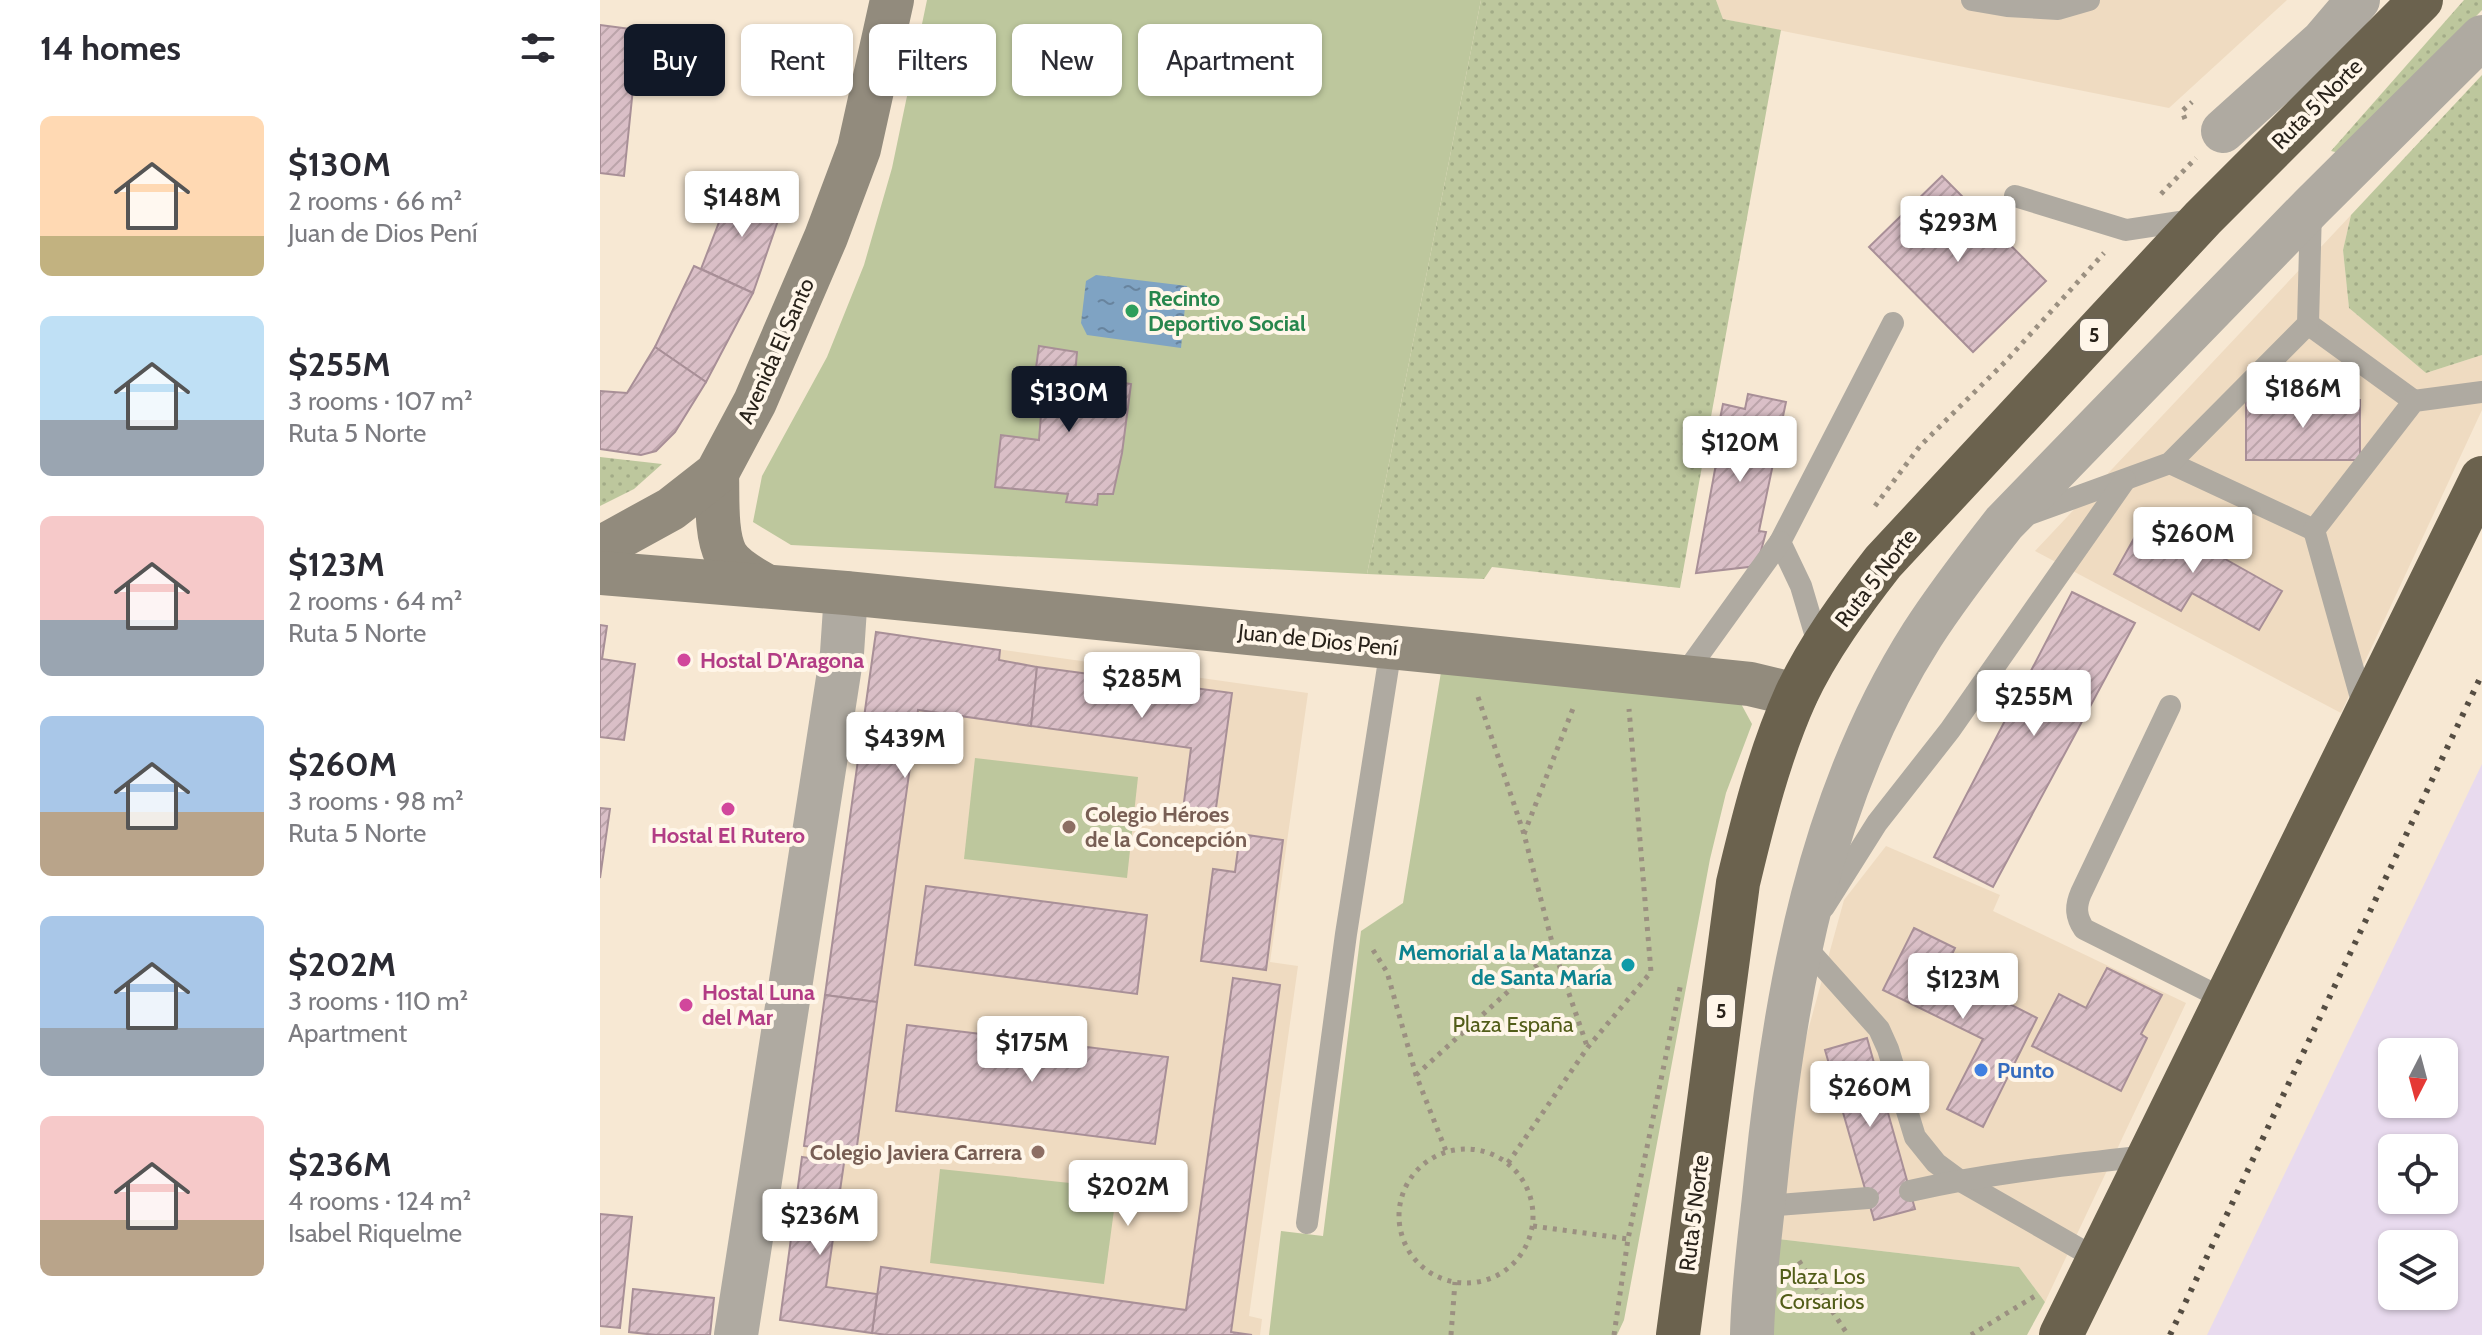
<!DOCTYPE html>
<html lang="en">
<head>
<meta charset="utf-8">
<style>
  body { margin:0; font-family:Cabin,sans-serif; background:#f7f7f7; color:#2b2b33; height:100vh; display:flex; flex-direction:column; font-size:30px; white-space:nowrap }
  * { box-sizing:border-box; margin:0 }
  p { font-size:26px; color:#7c7c81 }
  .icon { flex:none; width:44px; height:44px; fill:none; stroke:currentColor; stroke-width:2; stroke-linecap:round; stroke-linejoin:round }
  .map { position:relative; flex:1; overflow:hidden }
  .side { display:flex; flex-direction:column; background:#fff; width:600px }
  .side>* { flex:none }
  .hud { position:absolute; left:24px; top:24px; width:760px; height:72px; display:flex; gap:16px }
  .needle { width:52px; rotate:186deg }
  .buttons { position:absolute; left:1778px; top:1038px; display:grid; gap:16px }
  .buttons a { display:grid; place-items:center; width:80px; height:80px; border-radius:12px; background:#fff; box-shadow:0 2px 6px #0004; font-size:40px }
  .price { position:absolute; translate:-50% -68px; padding:0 18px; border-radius:8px; background:#fff; color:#222; font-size:26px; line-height:52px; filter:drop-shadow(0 2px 4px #0008) }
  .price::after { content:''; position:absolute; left:50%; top:48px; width:24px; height:18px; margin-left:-12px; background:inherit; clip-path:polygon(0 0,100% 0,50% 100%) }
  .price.current { background:#111827; color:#fff }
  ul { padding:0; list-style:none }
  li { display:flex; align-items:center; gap:24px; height:200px; padding:0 40px }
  li span { display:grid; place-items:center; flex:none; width:224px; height:160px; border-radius:12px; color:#555 }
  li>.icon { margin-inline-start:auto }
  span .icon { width:96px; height:96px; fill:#fffc; stroke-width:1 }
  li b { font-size:34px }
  h2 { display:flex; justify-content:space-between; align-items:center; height:96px; padding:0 40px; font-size:34px }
  .pill { padding:0 28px; border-radius:12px; background:#fff; box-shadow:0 2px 6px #0004; font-size:28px; line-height:72px }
  .pill.current { background:#111827; color:#fff }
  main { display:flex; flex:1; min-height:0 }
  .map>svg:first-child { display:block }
  .built { fill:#efdbc1 }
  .industrial { fill:#e8daee; fill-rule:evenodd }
  .grass { fill:url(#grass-dots) }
  .green { fill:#bdc79d }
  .water { fill:url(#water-ripples) }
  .building { fill:url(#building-hatch); stroke:#a88f97; stroke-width:2 }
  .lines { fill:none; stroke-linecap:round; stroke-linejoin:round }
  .path { stroke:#9b9081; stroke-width:5; stroke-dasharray:4 6; stroke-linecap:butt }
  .lane { stroke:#afaaa1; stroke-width:22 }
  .street { stroke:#afaaa1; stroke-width:44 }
  .secondary { stroke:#928b7d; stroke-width:44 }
  .highway { stroke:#6b624e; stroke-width:44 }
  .rail { stroke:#554d42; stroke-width:6; stroke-dasharray:4 8; stroke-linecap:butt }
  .leisure-dot { fill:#2e9e5b; stroke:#fff6e9; stroke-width:3 }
  .hotel-dot { fill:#d1479c; stroke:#fff6e9; stroke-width:3 }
  .education-dot { fill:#8d6e63; stroke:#fff6e9; stroke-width:3 }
  .culture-dot { fill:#0f9aa8; stroke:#fff6e9; stroke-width:3 }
  .shop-dot { fill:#3f7fe0; stroke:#fff6e9; stroke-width:3 }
  .labels { text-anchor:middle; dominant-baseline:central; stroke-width:8; stroke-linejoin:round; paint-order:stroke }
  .shield { fill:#fff6e9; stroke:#686258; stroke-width:2 }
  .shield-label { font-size:20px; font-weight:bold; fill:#28221a }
  .street-label { font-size:22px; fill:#28221a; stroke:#fff6e9 }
  .leisure-label { font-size:22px; font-weight:bold; fill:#27864d; stroke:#fff6e9; text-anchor:start }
  .hotel-label { font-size:22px; font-weight:bold; fill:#b23c85; stroke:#fff6e9; text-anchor:start }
  .education-label { font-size:22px; font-weight:bold; fill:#785e54; stroke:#fff6e9; text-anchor:start }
  .culture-label { font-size:22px; font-weight:bold; fill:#0d838f; stroke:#fff6e9; text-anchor:end }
  .park-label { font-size:22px; fill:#525d19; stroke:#fff6e9 }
  .shop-label { font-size:22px; font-weight:bold; fill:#366cbe; stroke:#fff6e9; text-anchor:start }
</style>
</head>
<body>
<main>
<section class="side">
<h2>14 homes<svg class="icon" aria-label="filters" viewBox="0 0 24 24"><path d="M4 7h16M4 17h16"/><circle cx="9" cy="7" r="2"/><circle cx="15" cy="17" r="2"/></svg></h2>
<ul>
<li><span style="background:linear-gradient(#ffd9b3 75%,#c2b280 0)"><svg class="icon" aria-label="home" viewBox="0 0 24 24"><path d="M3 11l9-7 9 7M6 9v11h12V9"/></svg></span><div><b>$130M</b><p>2 rooms · 66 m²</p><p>Juan de Dios Pení</p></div></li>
<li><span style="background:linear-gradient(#bfe0f5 65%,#9aa5b1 0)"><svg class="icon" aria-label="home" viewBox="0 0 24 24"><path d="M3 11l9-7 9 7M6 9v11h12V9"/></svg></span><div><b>$255M</b><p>3 rooms · 107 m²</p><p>Ruta 5 Norte</p></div></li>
<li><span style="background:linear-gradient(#f6c9c9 65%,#9aa5b1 0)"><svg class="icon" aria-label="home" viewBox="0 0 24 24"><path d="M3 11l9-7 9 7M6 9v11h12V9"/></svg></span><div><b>$123M</b><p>2 rooms · 64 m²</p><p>Ruta 5 Norte</p></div></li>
<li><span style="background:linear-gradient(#a9c7e8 60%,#b9a48a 0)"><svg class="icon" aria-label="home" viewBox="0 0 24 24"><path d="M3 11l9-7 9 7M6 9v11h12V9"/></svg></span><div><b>$260M</b><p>3 rooms · 98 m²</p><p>Ruta 5 Norte</p></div></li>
<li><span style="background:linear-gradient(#a9c7e8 70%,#9aa5b1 0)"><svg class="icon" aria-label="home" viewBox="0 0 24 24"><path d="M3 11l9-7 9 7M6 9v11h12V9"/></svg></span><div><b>$202M</b><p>3 rooms · 110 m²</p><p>Apartment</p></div></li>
<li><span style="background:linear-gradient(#f6c9c9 65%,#b9a48a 0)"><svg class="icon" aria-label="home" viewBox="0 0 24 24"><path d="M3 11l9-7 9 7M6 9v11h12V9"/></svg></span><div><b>$236M</b><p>4 rooms · 124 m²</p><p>Isabel Riquelme</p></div></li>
</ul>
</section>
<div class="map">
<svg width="1882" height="1335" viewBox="0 0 1882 1335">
  <defs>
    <pattern id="grass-dots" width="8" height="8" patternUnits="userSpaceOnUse" patternTransform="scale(2)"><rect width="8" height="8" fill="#bdc79d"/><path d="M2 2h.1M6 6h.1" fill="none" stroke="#a2ab87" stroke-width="1.8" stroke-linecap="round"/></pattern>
    <pattern id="water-ripples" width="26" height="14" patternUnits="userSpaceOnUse" patternTransform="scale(2)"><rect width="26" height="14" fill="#7fa3c3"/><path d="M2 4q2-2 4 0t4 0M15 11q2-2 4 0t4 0" fill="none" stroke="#68849e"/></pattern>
    <pattern id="building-hatch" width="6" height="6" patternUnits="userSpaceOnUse" patternTransform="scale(2)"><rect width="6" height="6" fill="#dabfc7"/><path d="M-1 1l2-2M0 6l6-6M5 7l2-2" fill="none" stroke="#bba4aa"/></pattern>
  </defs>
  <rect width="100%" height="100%" fill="#f7e8d3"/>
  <g class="built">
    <polygon points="1116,0 1687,0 1569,108 1123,19"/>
    <polygon points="1751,215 1743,250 1749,308 1826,373 1882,355 1882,410 1741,713 1435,551"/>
    <polygon points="276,632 708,693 670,962 698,966 649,1316 662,1319 660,1335 287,1335 180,1320"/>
    <polygon points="1286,846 1400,895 1393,911 1586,1003 1445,1302 1419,1267 1178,1239 1204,1045 1244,900"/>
  </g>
  <path class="industrial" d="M1882 764V1335H1607ZM1792 1052H1844V1104H1792ZM1792 1148H1844V1200H1792ZM1792 1244H1844V1296H1792Z"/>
  <g class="grass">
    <polygon points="881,0 1116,0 1123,19 1181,30 1080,588 892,567 884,579 767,574"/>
    <polygon points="1864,0 1882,0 1882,10 1744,154 1731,151"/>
    <polygon points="1882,75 1882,355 1826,373 1749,308 1743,250 1751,215"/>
    <polygon points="0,457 62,464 34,489 0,506"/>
  </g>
  <g class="green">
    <polygon points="327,0 881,0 767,574 191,545 153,522 162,476 227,357 264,265 292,168"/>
    <polygon points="842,666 1139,700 1152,724 1126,793 1110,859 1024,1320 1017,1335 669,1335 681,1231 723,1236 761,931 803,903"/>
    <polygon points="375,758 538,777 527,878 364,859"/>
    <polygon points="340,1169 517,1188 504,1284 330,1263"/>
    <polygon points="1178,1239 1419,1267 1445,1302 1427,1335 1168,1335"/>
  </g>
  <polygon class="water" points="496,275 587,286 581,348 487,335 481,323 486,281"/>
  <g class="building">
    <polygon points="0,25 39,30 24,176 0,173"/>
    <polygon points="1342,176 1446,281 1373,352 1269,247"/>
    <polygon points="133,186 183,206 153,293 101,269"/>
    <polygon points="94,266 153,293 106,382 55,347"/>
    <polygon points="439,346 477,352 475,375 531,384 522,453 513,494 498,494 497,505 466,502 468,494 395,487 401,435 439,440 442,402 432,397"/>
    <polygon points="55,347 106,382 75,432 56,451 41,455 0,449 0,391 27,393"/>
    <polygon points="1148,394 1186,402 1159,531 1166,532 1157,566 1096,573 1116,464 1111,463 1123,404 1145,409"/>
    <rect x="1646" y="400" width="114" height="60"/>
    <polygon points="1547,515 1682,591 1659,630 1592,593 1581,611 1514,574"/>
    <polygon points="1472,592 1535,623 1393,887 1334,857"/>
    <polygon points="0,625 7,626 2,659 35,664 24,740 0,737"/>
    <polygon points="276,632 400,650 399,660 437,667 431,726 318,710 277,1002 225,995"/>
    <polygon points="437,667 632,693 615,815 583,810 591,748 431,726"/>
    <polygon points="0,808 10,809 0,878"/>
    <polygon points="640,834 683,840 666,970 601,961 613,869 635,872"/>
    <polygon points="326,886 547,915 537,994 315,965"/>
    <polygon points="1314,928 1355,948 1344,971 1437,1018 1383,1127 1347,1109 1383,1039 1283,990"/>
    <polygon points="1507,968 1562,995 1541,1034 1547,1038 1521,1091 1432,1046 1459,994 1486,1008"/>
    <polygon points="633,978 680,985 631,1332 652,1335 287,1335 272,1333 281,1267 586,1310"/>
    <polygon points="225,995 277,1002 256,1153 204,1146"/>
    <polygon points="307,1025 568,1057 555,1144 296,1111"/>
    <polygon points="1267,1038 1315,1209 1274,1220 1225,1050"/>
    <polygon points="202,1157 244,1163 226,1287 277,1294 272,1333 180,1320"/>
    <polygon points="0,1214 32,1217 20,1328 0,1326"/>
    <polygon points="33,1289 114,1298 110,1335 56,1335 29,1332"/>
  </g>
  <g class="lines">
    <g class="path">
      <polyline points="1585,119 1582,111 1592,102"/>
      <polyline points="1561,194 1596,158"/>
      <polyline points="1275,506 1320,446 1406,361 1504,253"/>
      <polyline points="878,697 924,834 954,950 987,1046"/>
      <polyline points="924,834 974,706"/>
      <polyline points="773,950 787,972 816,1075 846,1151"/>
      <polyline points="816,1075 954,950"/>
      <circle cx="866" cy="1216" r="67"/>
      <polyline points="908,1163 988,1047 1051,972 1029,709"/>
      <polyline points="933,1226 1028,1239"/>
      <polyline points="1199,1261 1248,1335"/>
      <polyline points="851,1335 855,1282"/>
      <polyline points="1014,1335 1028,1239 1081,983"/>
      <polyline points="1371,1335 1435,1296"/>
    </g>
    <g class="lane">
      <polyline points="1372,0 1407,6 1458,9 1489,0"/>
      <polyline points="1415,196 1526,230 1598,219"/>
      <polyline points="1708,324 1814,401"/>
      <polyline points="1570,463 1714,530"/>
      <polyline points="1424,516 1570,463 1708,324 1711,209"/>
      <polyline points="1220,650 1201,586 1180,542 1293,323"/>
      <polyline points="1082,678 1180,542"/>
      <path d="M1570 706 1481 893C1475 907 1476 917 1484 929L1624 999"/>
      <polyline points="1765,712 1714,530 1814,401 1882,392"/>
      <polyline points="1224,907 1277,823 1350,730 1525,480"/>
      <polyline points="1202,943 1279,1029 1288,1049 1315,1137 1336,1163 1359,1180 1497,1259"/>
      <path d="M1310 1191C1389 1173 1468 1165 1547 1156"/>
      <polyline points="1164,1206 1268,1198"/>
      <polyline points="707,1223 746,934 791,648"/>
    </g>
    <g class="street">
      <polyline points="1623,131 1723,41 1758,0"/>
      <polyline points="136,1335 242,653 246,593"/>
      <path d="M1152 1335C1153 1283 1161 1230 1166 1178 1185 991 1219 797 1322 635 1347 596 1375 560 1404 523L1711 207 1882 37"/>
    </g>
    <g class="secondary">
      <path d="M117 473C118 496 115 534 126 555 134 569 153 578 166 586"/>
      <polyline points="0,548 71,509 117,473 155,402 226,237 259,149 292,0"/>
      <polyline points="0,573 246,593 870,655 1150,684 1196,695"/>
    </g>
    <g class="highway">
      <path d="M1078 1335 1138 883C1153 820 1169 755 1196 695 1218 648 1251 603 1283 562L1603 218 1821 0"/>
      <polyline points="1461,1335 1882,478"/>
    </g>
    <polyline class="rail" points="1570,1335 1882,674"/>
  </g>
  <circle class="leisure-dot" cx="532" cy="311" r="8"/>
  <g class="hotel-dot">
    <circle cx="84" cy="660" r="8"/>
    <circle cx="128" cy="809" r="8"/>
    <circle cx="86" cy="1005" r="8"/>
  </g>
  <g class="education-dot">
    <circle cx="469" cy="827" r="8"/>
    <circle cx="438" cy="1152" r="8"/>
  </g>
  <circle class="culture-dot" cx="1028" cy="965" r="8"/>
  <circle class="shop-dot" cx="1381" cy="1070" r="8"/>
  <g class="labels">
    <g class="shield">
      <rect x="1480" y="319" width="28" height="32" rx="6"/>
      <rect x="1107" y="995" width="28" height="32" rx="6"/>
    </g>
    <g class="shield-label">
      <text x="1494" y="335">5</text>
      <text x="1121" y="1011">5</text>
    </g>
    <g class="street-label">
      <text transform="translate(1717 104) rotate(-45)">Ruta 5 Norte</text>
      <text transform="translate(176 351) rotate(-66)">Avenida El Santo</text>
      <text transform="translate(1276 578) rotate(-52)">Ruta 5 Norte</text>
      <text transform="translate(718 640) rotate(6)">Juan de Dios Pení</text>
      <text transform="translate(1094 1213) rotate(-83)">Ruta 5 Norte</text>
    </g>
    <g class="leisure-label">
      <text x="548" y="298">Recinto<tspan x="548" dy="25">Deportivo Social</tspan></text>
    </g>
    <g class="hotel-label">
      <text x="100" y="660">Hostal D'Aragona</text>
      <text x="128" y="835" text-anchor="middle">Hostal El Rutero</text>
      <text x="102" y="992">Hostal Luna<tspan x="102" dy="25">del Mar</tspan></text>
    </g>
    <g class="education-label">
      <text x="485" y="814">Colegio Héroes<tspan x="485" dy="25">de la Concepción</tspan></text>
      <text x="422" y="1152" text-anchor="end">Colegio Javiera Carrera</text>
    </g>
    <g class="culture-label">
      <text x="1012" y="952">Memorial a la Matanza<tspan x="1012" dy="25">de Santa María</tspan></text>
    </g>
    <g class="park-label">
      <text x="913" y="1024">Plaza España</text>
      <text x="1222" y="1276">Plaza Los<tspan x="1222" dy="25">Corsarios</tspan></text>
    </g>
    <g class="shop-label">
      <text x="1397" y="1070">Punto</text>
    </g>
  </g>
</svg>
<div class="buttons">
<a><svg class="needle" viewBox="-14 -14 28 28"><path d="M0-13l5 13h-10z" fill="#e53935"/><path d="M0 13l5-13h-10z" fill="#7c7c81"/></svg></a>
<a><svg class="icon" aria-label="locate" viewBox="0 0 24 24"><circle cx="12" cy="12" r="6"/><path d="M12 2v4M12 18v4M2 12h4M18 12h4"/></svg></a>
<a><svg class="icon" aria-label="layers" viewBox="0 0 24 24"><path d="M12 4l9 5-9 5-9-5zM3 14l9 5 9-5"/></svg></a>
</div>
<b class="price" style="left:142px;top:239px">$148M</b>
<b class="price" style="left:1358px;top:264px">$293M</b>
<b class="price" style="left:1703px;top:430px">$186M</b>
<b class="price current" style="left:469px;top:434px">$130M</b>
<b class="price" style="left:1140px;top:484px">$120M</b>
<b class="price" style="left:1593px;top:575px">$260M</b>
<b class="price" style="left:542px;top:720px">$285M</b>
<b class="price" style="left:1434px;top:738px">$255M</b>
<b class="price" style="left:305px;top:780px">$439M</b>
<b class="price" style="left:1363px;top:1021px">$123M</b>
<b class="price" style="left:432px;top:1084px">$175M</b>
<b class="price" style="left:1270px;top:1129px">$260M</b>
<b class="price" style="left:528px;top:1228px">$202M</b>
<b class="price" style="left:220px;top:1257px">$236M</b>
<div class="hud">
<a class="pill current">Buy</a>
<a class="pill">Rent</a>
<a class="pill">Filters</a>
<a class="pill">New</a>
<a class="pill">Apartment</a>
</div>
</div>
</main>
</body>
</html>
